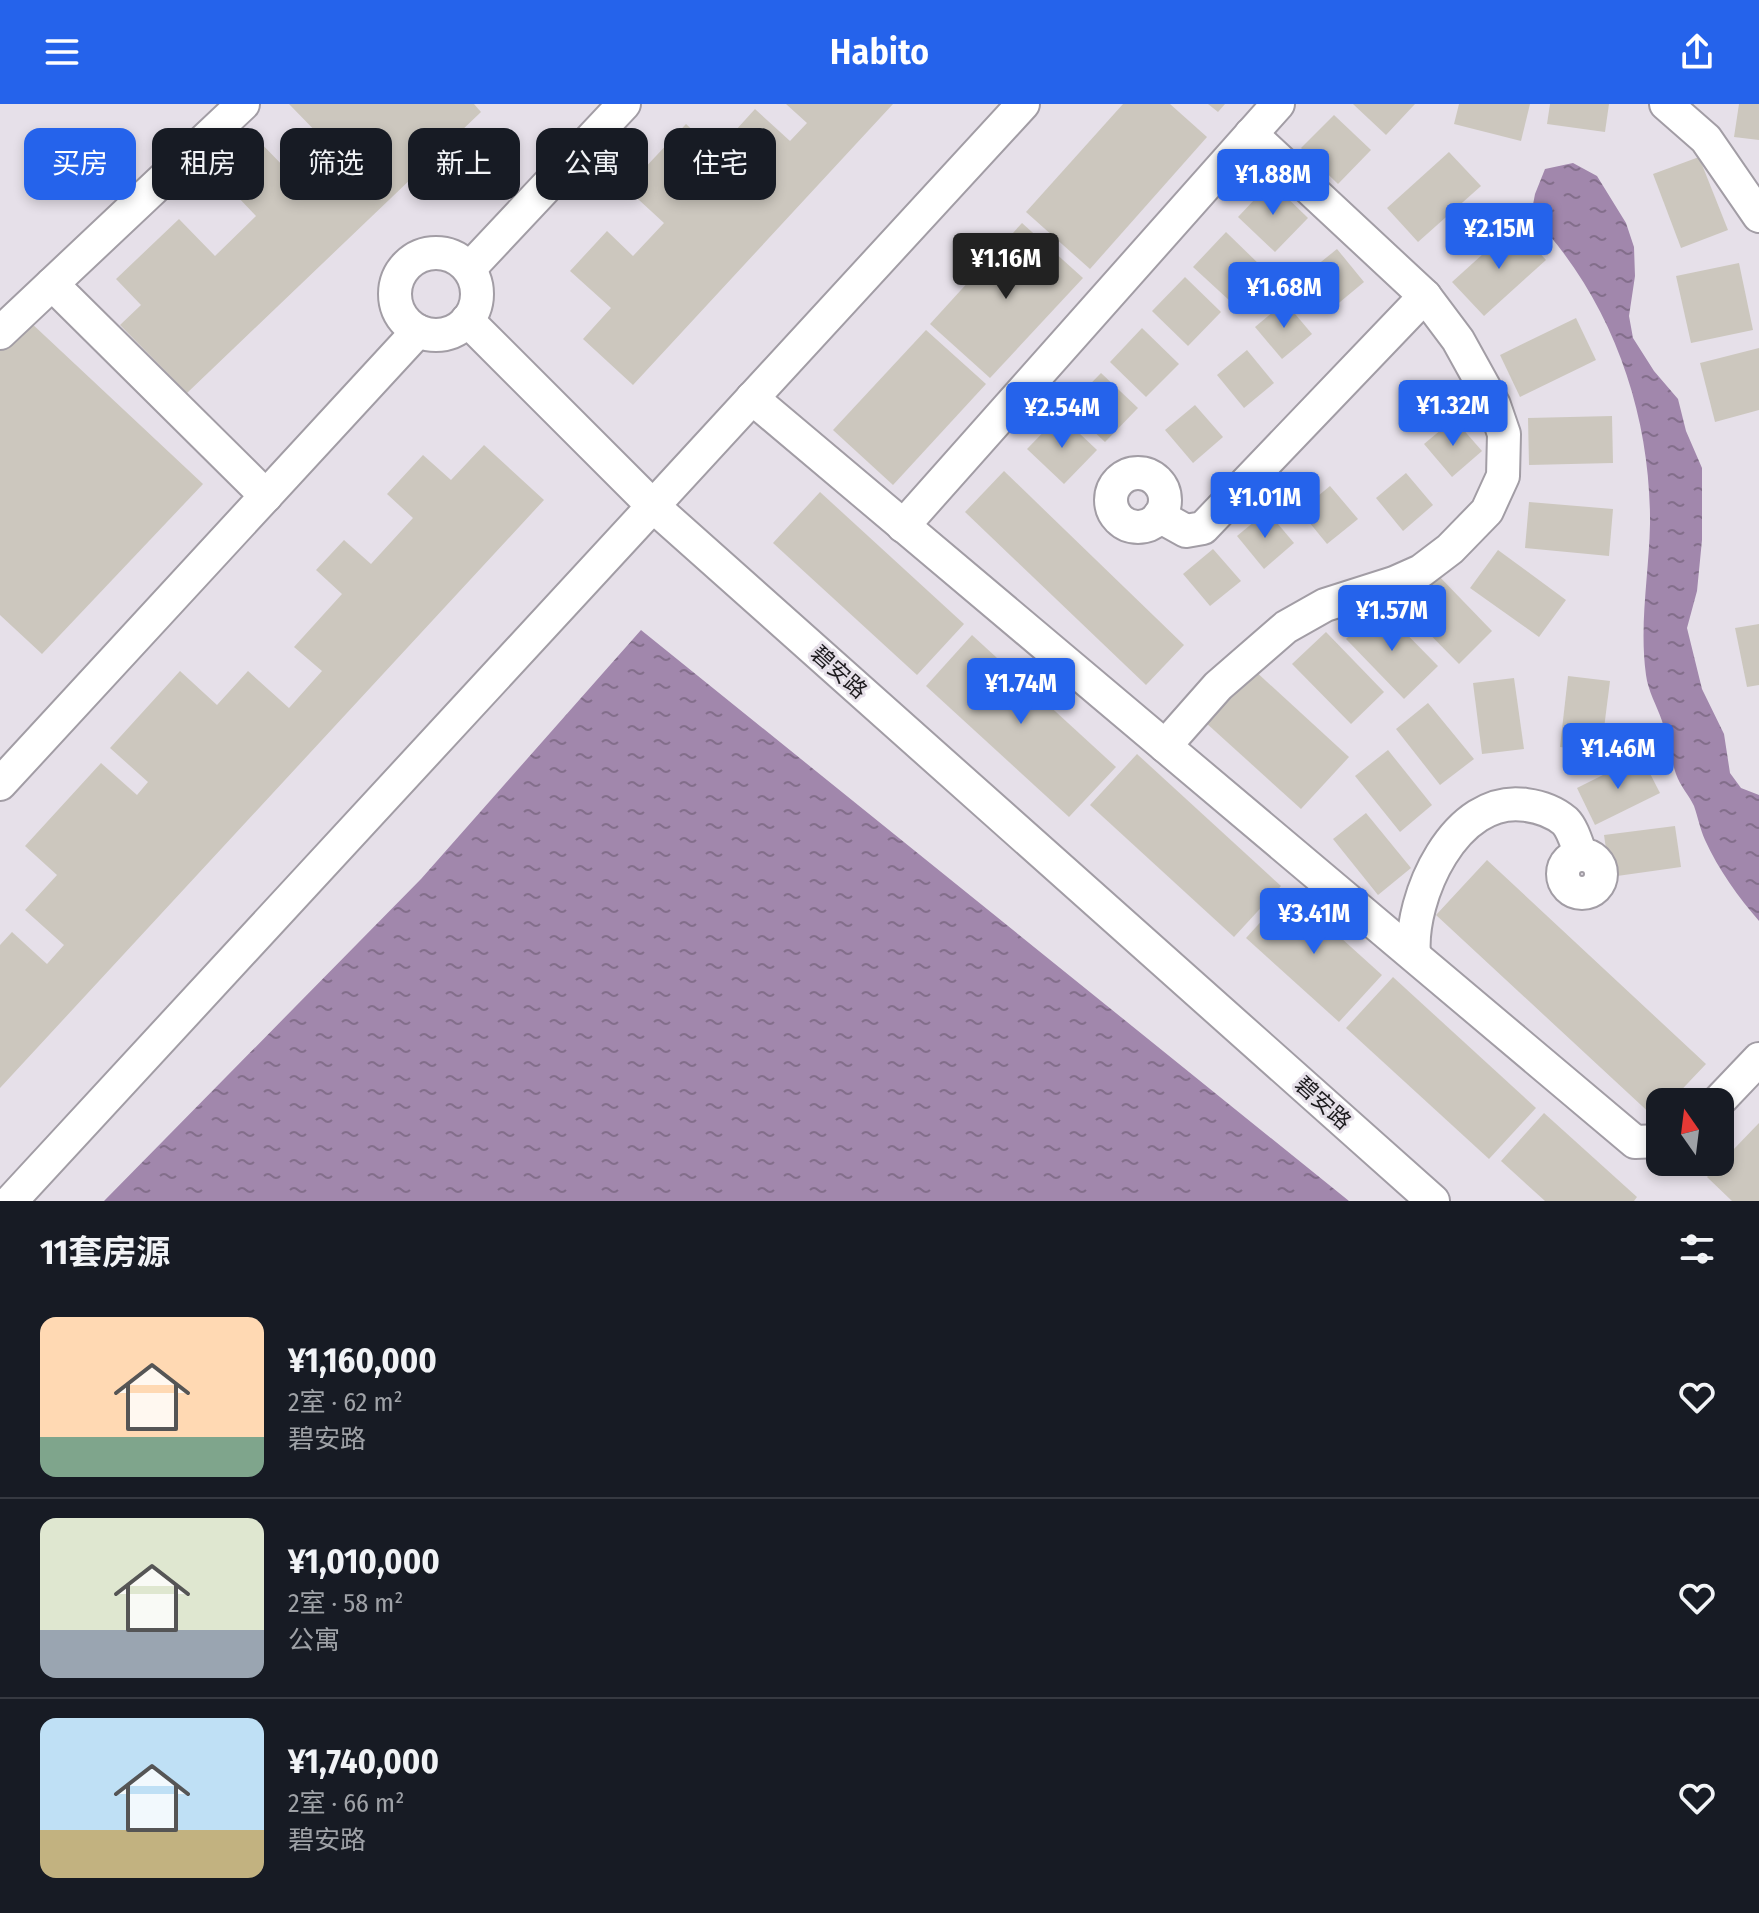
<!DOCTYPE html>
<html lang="zh">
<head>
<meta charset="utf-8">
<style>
  body { margin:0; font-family:"Fira Sans Condensed","Noto Sans SC",sans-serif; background:#20242c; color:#f1f3f6; height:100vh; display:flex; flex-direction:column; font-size:30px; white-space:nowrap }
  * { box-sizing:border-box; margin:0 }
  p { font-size:26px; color:#9ea1a6 }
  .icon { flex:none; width:44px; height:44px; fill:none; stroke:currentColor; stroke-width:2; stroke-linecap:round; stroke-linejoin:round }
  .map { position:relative; height:1097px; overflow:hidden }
  .details { display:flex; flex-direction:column; background:#171b24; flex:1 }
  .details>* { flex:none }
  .hud { position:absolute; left:24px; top:24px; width:800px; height:72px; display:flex; gap:16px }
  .needle { width:52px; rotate:346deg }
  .controls { position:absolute; left:1646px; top:984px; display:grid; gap:16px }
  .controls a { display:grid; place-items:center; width:88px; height:88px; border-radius:16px; background:#171b24; box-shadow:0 4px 12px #0003; font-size:40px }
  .price { position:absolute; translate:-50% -68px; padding:0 18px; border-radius:8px; background:#2563eb; color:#fff; font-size:26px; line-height:52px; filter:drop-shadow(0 2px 4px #0008) }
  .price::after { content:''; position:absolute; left:50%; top:48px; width:24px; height:18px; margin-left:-12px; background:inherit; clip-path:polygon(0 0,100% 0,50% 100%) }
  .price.selected { background:#222; color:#fff }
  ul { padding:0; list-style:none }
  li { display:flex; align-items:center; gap:24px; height:200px; padding:0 40px }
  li+li { border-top:2px solid #363941 }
  li span { display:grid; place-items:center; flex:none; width:224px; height:160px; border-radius:16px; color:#555 }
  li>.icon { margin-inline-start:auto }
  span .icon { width:96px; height:96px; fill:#fffc; stroke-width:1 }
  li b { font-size:34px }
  h2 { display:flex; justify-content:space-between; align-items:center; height:96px; padding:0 40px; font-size:34px }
  .chip { padding:0 28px; border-radius:16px; background:#171b24; box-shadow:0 4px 12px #0003; font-size:28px; line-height:72px }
  .chip.selected { background:#2563eb; color:#fff }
  header { display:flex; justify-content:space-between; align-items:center; height:104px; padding:0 40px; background:#2563eb; color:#fff; font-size:36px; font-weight:600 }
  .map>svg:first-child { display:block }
  .water { fill:url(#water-ripples) }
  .building { fill:#ccc7be }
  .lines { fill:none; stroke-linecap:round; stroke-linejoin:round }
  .street-casing { stroke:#a29da5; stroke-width:36 }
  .street { stroke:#fff; stroke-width:32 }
  .labels { text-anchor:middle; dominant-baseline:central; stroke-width:6; stroke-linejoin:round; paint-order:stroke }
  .street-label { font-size:22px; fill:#1d1b1e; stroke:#e6e0e9 }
</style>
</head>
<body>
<header><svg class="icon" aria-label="menu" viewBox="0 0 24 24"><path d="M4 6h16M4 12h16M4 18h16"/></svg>Habito<svg class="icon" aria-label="share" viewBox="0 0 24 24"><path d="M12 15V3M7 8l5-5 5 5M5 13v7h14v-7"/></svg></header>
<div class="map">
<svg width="1759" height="1097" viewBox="0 0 1759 1097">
  <defs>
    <pattern id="water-ripples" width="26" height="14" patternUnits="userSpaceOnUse" patternTransform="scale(2)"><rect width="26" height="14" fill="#a187ac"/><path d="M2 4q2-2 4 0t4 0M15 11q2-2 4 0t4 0" fill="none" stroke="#836e8b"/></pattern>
  </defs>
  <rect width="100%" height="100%" fill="#e6e0e9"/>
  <g class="water">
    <path d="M1573 59 1597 72 1626 119 1634 143 1635 172 1629 212 1633 234 1654 267 1678 295 1686 327 1702 364V436L1697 487 1687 524 1702 585 1724 630 1730 669 1741 684 1759 691V817C1739 794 1718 765 1705 736 1700 725 1698 713 1694 702 1689 691 1680 682 1676 670 1670 653 1668 634 1662 617 1657 602 1648 587 1646 571 1639 520 1649 471 1650 420 1651 307 1610 192 1531 111L1535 90 1545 65Z"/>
    <polygon points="641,526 1349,1097 104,1097 421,775"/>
  </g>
  <g class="building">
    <polygon points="289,0 474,0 481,8 187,289 120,221 141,201 116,175 179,115 215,152 256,112 215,69 254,32 289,68 323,35"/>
    <polygon points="786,0 893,0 633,281 583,235 611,204 570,167 607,127 633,152 664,119 626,84 686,20 716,48 755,5 790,37 807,19"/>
    <polygon points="1123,0 1170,0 1207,33 1090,165 1026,108"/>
    <polygon points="1208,0 1225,0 1218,8"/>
    <polygon points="1353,0 1415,0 1386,31"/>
    <polygon points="1459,0 1530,0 1521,37 1454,20"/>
    <polygon points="1550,0 1609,0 1605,28 1547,20"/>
    <polygon points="1739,0 1759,0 1759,36 1734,33"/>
    <polygon points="1334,11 1371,46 1338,80 1301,44"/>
    <polygon points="1449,48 1481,82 1418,138 1387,104"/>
    <polygon points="1699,53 1728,126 1681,144 1653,70"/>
    <polygon points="1271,78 1308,114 1275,148 1238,113"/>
    <polygon points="1022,119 1083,174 990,274 930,220"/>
    <polygon points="1515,121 1546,156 1484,212 1452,178"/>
    <polygon points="1226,128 1263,164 1230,197 1193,163"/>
    <polygon points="1337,145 1364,178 1334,203 1306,170"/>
    <polygon points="1739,159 1753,226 1691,239 1676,172"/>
    <polygon points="1185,173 1221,208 1188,242 1152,207"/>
    <polygon points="1285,198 1312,230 1282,255 1255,223"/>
    <polygon points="1576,214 1596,256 1520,293 1500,251"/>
    <polygon points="29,217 203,380 42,550 0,511 0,247"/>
    <polygon points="1142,224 1179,260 1146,293 1110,258"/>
    <polygon points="926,226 986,280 893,381 833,326"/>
    <polygon points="1759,244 1759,306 1715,318 1700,259"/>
    <polygon points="1247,246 1274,279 1244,304 1217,271"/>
    <polygon points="1101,269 1138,304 1105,338 1068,303"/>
    <polygon points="1195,301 1223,333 1193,359 1165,326"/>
    <polygon points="1060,311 1097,346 1064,380 1027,345"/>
    <polygon points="1612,312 1613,359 1529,361 1528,314"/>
    <polygon points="1454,315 1482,347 1452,373 1424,340"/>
    <polygon points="484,341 544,396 0,984 0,841 12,828 47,860 64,841 25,806 57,771 25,742 101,659 137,691 148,678 110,644 180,567 217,601 248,567 289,604 322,567 294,543 342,490 316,466 344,436 371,460 413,414 387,390 423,351 451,376"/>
    <polygon points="1004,367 1184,541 1146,581 965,408"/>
    <polygon points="1406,369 1433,401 1403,427 1376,394"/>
    <polygon points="1330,382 1358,415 1327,440 1300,407"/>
    <polygon points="820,388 964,520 917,571 773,439"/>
    <polygon points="1529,398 1613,405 1609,452 1525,444"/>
    <polygon points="1267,407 1294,439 1264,465 1237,432"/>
    <polygon points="1213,445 1241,477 1210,502 1183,470"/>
    <polygon points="1498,446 1566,496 1539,533 1470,484"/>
    <polygon points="1434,467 1492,527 1459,560 1400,500"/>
    <polygon points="1379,502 1438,562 1404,595 1346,535"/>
    <polygon points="1759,520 1759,581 1747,583 1735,524"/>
    <polygon points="1326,528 1384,588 1351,620 1292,560"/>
    <polygon points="972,531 1116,663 1069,713 926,582"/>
    <polygon points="1253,565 1349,653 1301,705 1205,618"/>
    <polygon points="1568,572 1610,577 1601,648 1560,643"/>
    <polygon points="1514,574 1524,645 1482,650 1473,579"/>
    <polygon points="1428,599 1474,655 1440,681 1396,625"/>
    <polygon points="1388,646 1432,701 1400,728 1355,672"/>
    <polygon points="1137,650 1281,782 1234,833 1090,701"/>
    <polygon points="1641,652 1660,689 1595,721 1577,684"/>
    <polygon points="1366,709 1411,764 1378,791 1333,735"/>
    <polygon points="1675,722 1681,763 1610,773 1604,731"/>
    <polygon points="1487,756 1706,960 1670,998 1660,998 1660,1009 1655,1014 1436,811"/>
    <polygon points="1289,787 1382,871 1339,918 1246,834"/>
    <polygon points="1393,873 1536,1004 1489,1055 1346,924"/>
    <polygon points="1544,1009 1637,1093 1634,1097 1545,1097 1501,1057"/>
    <polygon points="1759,1019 1759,1097 1732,1097 1707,1073"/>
  </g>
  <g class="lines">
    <g class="street-casing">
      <g id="street">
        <polyline points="1023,0 653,402 1433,1097"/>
        <polyline points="1666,0 1706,35 1759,112"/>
        <circle cx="436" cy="190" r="41"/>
        <polyline points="469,165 624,0"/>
        <polyline points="52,180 266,392"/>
        <polyline points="0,229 243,0"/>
        <polyline points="752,294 1635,1038 1660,1037"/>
        <circle cx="1138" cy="396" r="27"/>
        <polyline points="1159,412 1186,427 1203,424 1425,192"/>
        <polyline points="903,422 1278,0"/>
        <polyline points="1165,642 1218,582 1286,523 1325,501 1394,479 1421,467 1450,445 1487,407 1503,372 1504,330 1494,301 1458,236 1425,192 1251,30"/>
        <polyline points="0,680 418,227"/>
        <circle cx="1582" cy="770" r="19"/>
        <path d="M1414 851C1409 794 1455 690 1526 701 1541 703 1553 707 1565 717 1573 725 1577 741 1581 751"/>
        <polyline points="1718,998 1759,955"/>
        <polyline points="11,1097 653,402 467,216"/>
      </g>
    </g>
    <use href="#street" class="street"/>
  </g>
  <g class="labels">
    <g class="street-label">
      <text transform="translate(839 568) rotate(42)">碧安路</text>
      <text transform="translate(1323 999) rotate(42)">碧安路</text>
    </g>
  </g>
</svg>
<div class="controls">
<a><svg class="needle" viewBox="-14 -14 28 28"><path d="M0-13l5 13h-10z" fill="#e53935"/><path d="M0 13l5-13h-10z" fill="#9ea1a6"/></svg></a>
</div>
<b class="price" style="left:1273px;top:113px">¥1.88M</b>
<b class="price" style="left:1499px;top:167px">¥2.15M</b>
<b class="price selected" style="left:1006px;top:197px">¥1.16M</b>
<b class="price" style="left:1284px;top:226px">¥1.68M</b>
<b class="price" style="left:1453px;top:344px">¥1.32M</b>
<b class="price" style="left:1062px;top:346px">¥2.54M</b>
<b class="price" style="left:1265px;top:436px">¥1.01M</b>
<b class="price" style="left:1392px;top:549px">¥1.57M</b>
<b class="price" style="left:1021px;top:622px">¥1.74M</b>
<b class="price" style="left:1618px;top:687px">¥1.46M</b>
<b class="price" style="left:1314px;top:852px">¥3.41M</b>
<div class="hud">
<a class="chip selected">买房</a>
<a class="chip">租房</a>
<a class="chip">筛选</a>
<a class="chip">新上</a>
<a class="chip">公寓</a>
<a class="chip">住宅</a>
</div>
</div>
<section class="details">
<h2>11套房源<svg class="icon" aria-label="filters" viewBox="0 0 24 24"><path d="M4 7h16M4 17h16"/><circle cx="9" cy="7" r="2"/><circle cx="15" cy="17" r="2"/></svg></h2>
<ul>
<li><span style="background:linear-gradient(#ffd9b3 75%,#7fa58c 0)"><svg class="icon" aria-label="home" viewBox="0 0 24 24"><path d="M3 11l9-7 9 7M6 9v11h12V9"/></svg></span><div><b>¥1,160,000</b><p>2室 · 62 m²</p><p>碧安路</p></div><svg class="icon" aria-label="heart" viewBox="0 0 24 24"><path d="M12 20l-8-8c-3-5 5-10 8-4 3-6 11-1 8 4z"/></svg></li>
<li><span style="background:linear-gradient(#dfe7d0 70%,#9aa5b1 0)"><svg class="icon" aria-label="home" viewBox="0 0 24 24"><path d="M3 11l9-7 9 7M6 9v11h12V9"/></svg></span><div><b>¥1,010,000</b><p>2室 · 58 m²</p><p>公寓</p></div><svg class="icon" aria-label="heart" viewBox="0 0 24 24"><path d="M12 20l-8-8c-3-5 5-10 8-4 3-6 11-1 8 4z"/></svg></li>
<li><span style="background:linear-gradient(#bfe0f5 70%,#c2b280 0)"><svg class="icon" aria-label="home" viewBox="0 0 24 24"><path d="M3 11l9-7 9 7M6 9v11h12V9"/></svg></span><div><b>¥1,740,000</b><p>2室 · 66 m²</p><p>碧安路</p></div><svg class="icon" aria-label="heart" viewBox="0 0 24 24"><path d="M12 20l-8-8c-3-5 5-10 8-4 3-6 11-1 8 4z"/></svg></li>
</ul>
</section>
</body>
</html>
